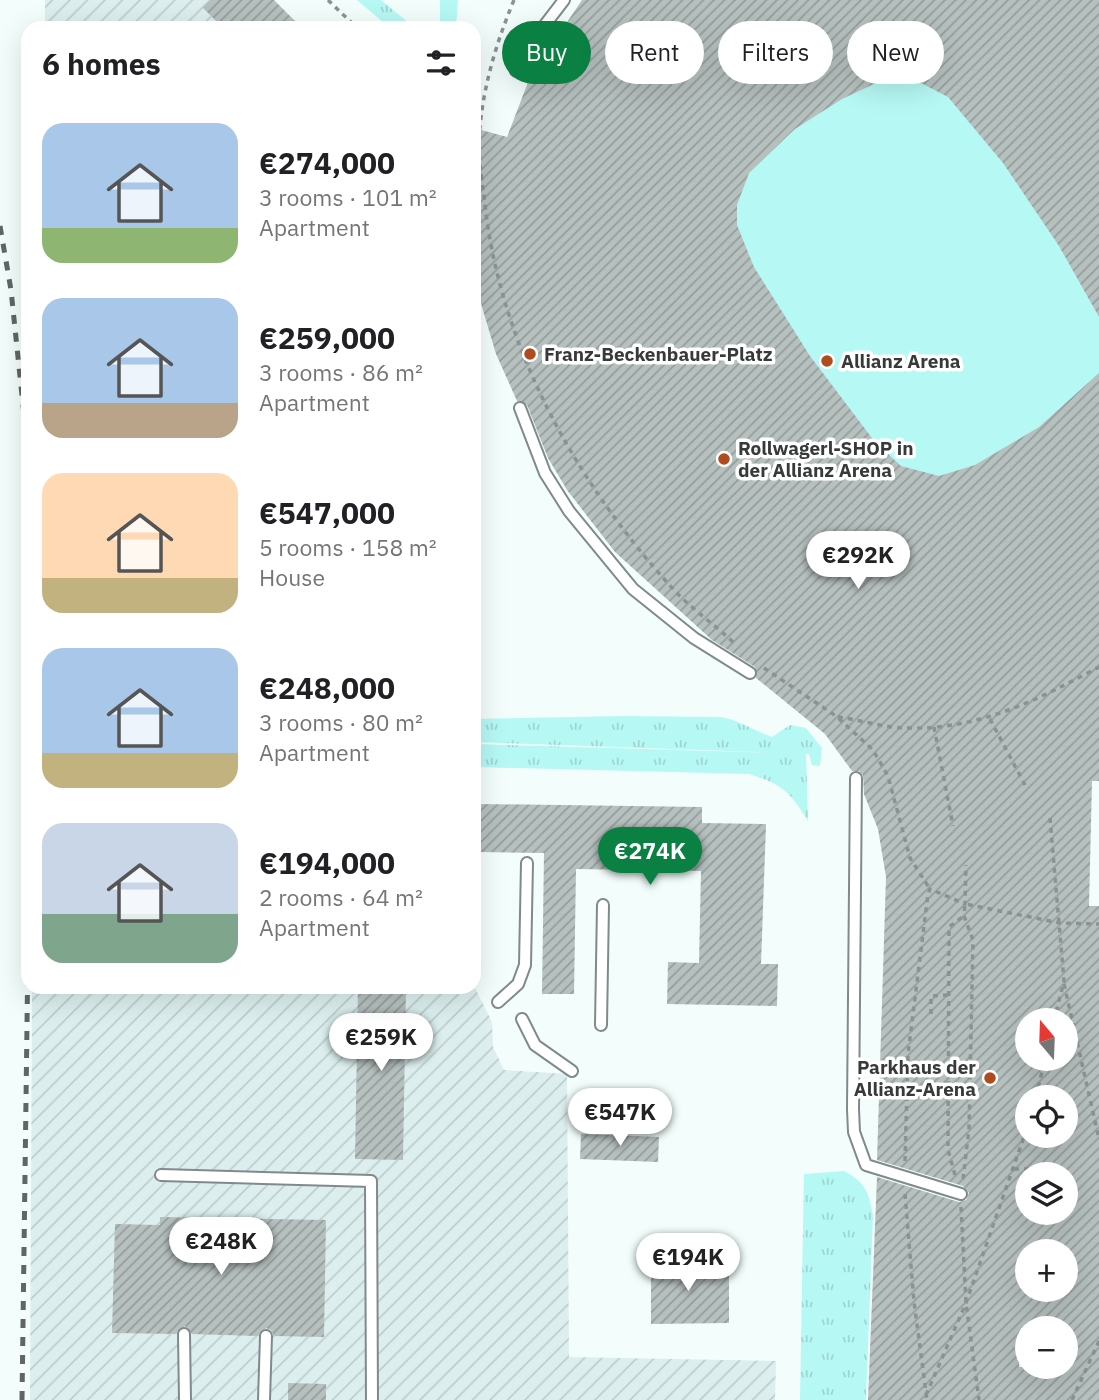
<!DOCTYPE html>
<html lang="en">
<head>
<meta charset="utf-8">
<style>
  body { margin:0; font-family:"IBM Plex Sans",sans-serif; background:#f2f2f2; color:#202124; height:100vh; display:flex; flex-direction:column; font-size:26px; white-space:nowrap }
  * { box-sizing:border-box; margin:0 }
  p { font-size:23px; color:#757577 }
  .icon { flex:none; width:38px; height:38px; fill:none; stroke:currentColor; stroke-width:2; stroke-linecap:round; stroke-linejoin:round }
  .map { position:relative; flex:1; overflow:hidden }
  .sheet { position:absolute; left:21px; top:21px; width:460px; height:973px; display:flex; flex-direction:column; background:#fff; border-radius:21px; box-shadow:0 7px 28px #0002 }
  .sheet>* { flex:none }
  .guide { position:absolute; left:502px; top:21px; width:492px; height:63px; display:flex; gap:14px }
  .needle { width:46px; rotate:341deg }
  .controls { position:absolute; left:1015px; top:1008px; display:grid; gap:14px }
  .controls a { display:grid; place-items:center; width:63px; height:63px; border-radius:50%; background:#fff; box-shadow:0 7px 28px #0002; font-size:35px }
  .price { position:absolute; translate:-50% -60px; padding:0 16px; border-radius:24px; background:#fff; color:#222; font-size:23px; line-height:46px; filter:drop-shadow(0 2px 4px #0008) }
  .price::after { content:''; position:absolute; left:50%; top:42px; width:21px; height:16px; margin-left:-10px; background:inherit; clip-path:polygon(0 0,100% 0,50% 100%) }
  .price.on { background:#0b8043; color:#fff }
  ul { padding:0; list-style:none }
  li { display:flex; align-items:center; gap:21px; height:175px; padding:0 21px }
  li span { display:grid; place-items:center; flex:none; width:196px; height:140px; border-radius:21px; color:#555 }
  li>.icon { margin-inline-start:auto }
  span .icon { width:84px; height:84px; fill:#fffc; stroke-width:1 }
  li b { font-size:30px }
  h2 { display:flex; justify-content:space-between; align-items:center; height:84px; padding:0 21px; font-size:30px }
  .pill { padding:0 24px; border-radius:32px; background:#fff; box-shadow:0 7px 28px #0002; font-size:24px; line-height:63px }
  .pill.on { background:#0b8043; color:#fff }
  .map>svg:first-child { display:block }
  .industrial { fill:url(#industrial-furrows) }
  .grass { fill:url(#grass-tufts) }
  .pitch { fill:#b6f8f4 }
  .building { fill:url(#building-hatch); fill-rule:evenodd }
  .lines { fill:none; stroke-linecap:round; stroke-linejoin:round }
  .lane-casing { stroke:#808a8a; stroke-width:14 }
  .path { stroke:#8b9392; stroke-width:3.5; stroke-dasharray:5 5; stroke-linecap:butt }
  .lane { stroke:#fff; stroke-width:10 }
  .rail { stroke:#606665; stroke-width:5; stroke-dasharray:9 9; stroke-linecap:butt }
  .poi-dot { fill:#b04b1f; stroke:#fff; stroke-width:2.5 }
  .labels { text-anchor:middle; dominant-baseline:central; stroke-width:7; stroke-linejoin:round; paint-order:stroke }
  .poi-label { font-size:19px; font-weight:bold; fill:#363a39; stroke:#fff; text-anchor:start }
</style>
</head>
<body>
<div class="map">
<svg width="1099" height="1400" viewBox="0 0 1099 1400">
  <defs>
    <pattern id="industrial-furrows" width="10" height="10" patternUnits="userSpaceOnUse" patternTransform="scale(1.75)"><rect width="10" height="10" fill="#dcefee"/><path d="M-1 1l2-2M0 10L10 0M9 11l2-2" fill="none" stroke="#bdcecd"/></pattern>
    <pattern id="grass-tufts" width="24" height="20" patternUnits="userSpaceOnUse" patternTransform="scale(1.75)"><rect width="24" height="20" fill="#b6f8f4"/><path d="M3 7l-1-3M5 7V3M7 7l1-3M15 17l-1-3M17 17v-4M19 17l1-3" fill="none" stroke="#9dd5d2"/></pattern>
    <pattern id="building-hatch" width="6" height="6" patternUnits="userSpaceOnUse" patternTransform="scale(1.75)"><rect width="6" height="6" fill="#b6c0bf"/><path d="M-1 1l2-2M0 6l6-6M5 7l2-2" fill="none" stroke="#959d9c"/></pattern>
  </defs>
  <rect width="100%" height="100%" fill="#f2fdfc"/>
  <g class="industrial">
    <polygon points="45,0 269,0 295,28 45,28"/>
    <polygon points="474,986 492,1022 493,1047 504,1070 567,1074 569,1357 776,1361 775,1400 30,1400 32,987"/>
  </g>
  <g class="grass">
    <polygon points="357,0 381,0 415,28 390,28"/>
    <polygon points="440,0 458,0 456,28 440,28"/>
    <path d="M621 716 721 717C739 720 754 731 772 737L790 725 806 728 822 748 820 766 812 765 809 754H806L808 821C790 792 782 784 749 774L474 767V744L785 753 474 742V719Z"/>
    <path d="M844 1171C866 1183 868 1191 873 1215L866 1400H800L804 1174Z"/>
  </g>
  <polygon class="pitch" points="1099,0 1099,646 503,180"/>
  <g class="building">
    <polygon points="211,0 274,0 302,28 223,28 203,8"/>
    <path d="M582 0H1099V317L1059 246 1003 163 948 97 919 82 903 79 874 84 842 99 795 129 749 173 737 205V225L754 267 810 356 875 442 901 466 939 476 975 465 1039 427 1099 373V781H1092L1089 906H1099V1400H868L877 1177 959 1202 966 1200 969 1193 963 1186 877 1160 886 877 878 829 864 794 863 775 859 771H852L825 734 756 678 755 667 712 640 615 552 567 490 548 458 527 405 517 401 496 354 474 280V128L507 137 530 77ZM1027 1020H1066V1059H1027ZM1027 1097H1066V1136H1027ZM1027 1174H1066V1213H1025ZM1024 1251H1066V1290H1022ZM1021 1328H1066V1367H1019Z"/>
    <polygon points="481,804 702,807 702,823 766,824 761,964 778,964 777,1006 667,1004 668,962 699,963 701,871 576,869 574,994 542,994 544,853 480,852"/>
    <polygon points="358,987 406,987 403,1160 355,1159"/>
    <polygon points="581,1134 659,1137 658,1162 580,1159"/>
    <polygon points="160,1217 326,1220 324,1337 274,1336 271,1330 266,1328 258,1336 192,1334 185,1326 176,1334 112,1333 115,1224 160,1225"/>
    <polygon points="651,1258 692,1258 692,1268 729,1268 729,1323 651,1324"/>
    <polygon points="288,1383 326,1384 326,1400 288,1400"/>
  </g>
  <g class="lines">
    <g class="lane-casing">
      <g id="lane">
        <polyline points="516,71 534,39 564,0"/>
        <polyline points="520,408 545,473 569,511 633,589 694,638 750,673"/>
        <polyline points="856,778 853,1109 854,1132 866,1165 961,1194"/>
        <polyline points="498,1002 518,984 525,965 527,863"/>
        <polyline points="522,1019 535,1045 572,1071"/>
        <polyline points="601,1025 603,905"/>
        <polyline points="161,1175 371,1181 372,1400"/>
        <polyline points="184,1334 185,1400"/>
        <polyline points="264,1400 266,1336"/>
      </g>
    </g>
    <g class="path">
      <polyline points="328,0 357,28"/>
      <path d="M514 0C497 41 484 83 480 127 477 149 481 174 484 196 498 343 575 482 674 590 692 609 715 625 734 643"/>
      <polyline points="474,167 482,176"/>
      <polyline points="764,668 836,716 873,750 888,776 910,858 930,889"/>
      <path d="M838 717C861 720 885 728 907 728 979 730 1037 700 1099 667"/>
      <polyline points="990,719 1025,785"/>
      <polyline points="934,727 953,826"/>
      <polyline points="1050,818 1064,981 1054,1020"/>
      <polyline points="1064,984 1099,1139"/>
      <polyline points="931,1014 931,996 949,995"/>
      <polyline points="1036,1097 1045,1059"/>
      <polyline points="905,1161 908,1054 928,894 930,889 965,904 966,865"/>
      <polyline points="1014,1169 1043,1169"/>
      <polyline points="955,1175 948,1150 949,927 964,916"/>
      <polyline points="963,1179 969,1129 973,940 964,916 965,904 1060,923 1099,924"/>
      <polyline points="905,1194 914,1302 927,1400"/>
      <polyline points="961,1207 966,1303 979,1400"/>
      <polyline points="926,1395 966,1303 1027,1128"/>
      <polyline points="1072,1400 1099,1341"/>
    </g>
    <use href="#lane" class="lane"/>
    <g class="rail">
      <polyline points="0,226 11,290 28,453"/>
      <polyline points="22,1400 28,950"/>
    </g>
  </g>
  <g class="poi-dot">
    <circle cx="530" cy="354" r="7"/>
    <circle cx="827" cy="361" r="7"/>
    <circle cx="724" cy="459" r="7"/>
    <circle cx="990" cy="1078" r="7"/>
  </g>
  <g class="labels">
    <g class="poi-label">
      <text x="544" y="354">Franz-Beckenbauer-Platz</text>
      <text x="841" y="361">Allianz Arena</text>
      <text x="738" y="448">Rollwagerl-SHOP in<tspan x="738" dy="22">der Allianz Arena</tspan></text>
      <text x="976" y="1067" text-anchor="end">Parkhaus der<tspan x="976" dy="22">Allianz-Arena</tspan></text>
    </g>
  </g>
</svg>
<div class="controls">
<a><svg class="needle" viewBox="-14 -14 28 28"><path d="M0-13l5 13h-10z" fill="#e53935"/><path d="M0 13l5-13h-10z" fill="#757577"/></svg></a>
<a><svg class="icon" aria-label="locate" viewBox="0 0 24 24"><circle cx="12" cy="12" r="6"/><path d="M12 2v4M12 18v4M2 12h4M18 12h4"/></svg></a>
<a><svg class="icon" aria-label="layers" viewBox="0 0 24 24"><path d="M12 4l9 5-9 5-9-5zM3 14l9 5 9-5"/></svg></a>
<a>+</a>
<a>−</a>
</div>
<b class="price" style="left:858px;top:591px">€292K</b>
<b class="price on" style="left:650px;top:887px">€274K</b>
<b class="price" style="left:381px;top:1073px">€259K</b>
<b class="price" style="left:620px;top:1148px">€547K</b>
<b class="price" style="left:221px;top:1277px">€248K</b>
<b class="price" style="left:688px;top:1293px">€194K</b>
<div class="guide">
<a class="pill on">Buy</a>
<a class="pill">Rent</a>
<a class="pill">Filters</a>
<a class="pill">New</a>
</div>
<section class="sheet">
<h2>6 homes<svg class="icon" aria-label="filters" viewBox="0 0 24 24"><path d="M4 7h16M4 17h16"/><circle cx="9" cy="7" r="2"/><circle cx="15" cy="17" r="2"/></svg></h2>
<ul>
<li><span style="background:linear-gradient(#a9c7e8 75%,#8fb573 0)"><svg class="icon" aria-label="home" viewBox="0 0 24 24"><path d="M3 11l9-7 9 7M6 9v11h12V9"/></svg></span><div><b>€274,000</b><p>3 rooms · 101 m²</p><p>Apartment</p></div></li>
<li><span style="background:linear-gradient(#a9c7e8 75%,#b9a48a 0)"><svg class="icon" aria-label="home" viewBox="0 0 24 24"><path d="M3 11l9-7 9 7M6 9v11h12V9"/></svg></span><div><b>€259,000</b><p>3 rooms · 86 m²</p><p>Apartment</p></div></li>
<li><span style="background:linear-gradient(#ffd9b3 75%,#c2b280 0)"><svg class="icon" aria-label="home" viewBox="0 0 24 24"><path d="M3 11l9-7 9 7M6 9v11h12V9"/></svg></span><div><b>€547,000</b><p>5 rooms · 158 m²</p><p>House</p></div></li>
<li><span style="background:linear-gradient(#a9c7e8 75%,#c2b280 0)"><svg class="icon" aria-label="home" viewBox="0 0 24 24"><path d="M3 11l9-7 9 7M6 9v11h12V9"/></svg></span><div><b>€248,000</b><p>3 rooms · 80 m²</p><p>Apartment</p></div></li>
<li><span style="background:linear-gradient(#c9d6e8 65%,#7fa58c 0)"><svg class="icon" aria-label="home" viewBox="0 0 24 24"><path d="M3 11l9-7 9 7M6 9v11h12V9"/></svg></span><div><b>€194,000</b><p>2 rooms · 64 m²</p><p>Apartment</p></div></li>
</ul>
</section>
</div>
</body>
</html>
